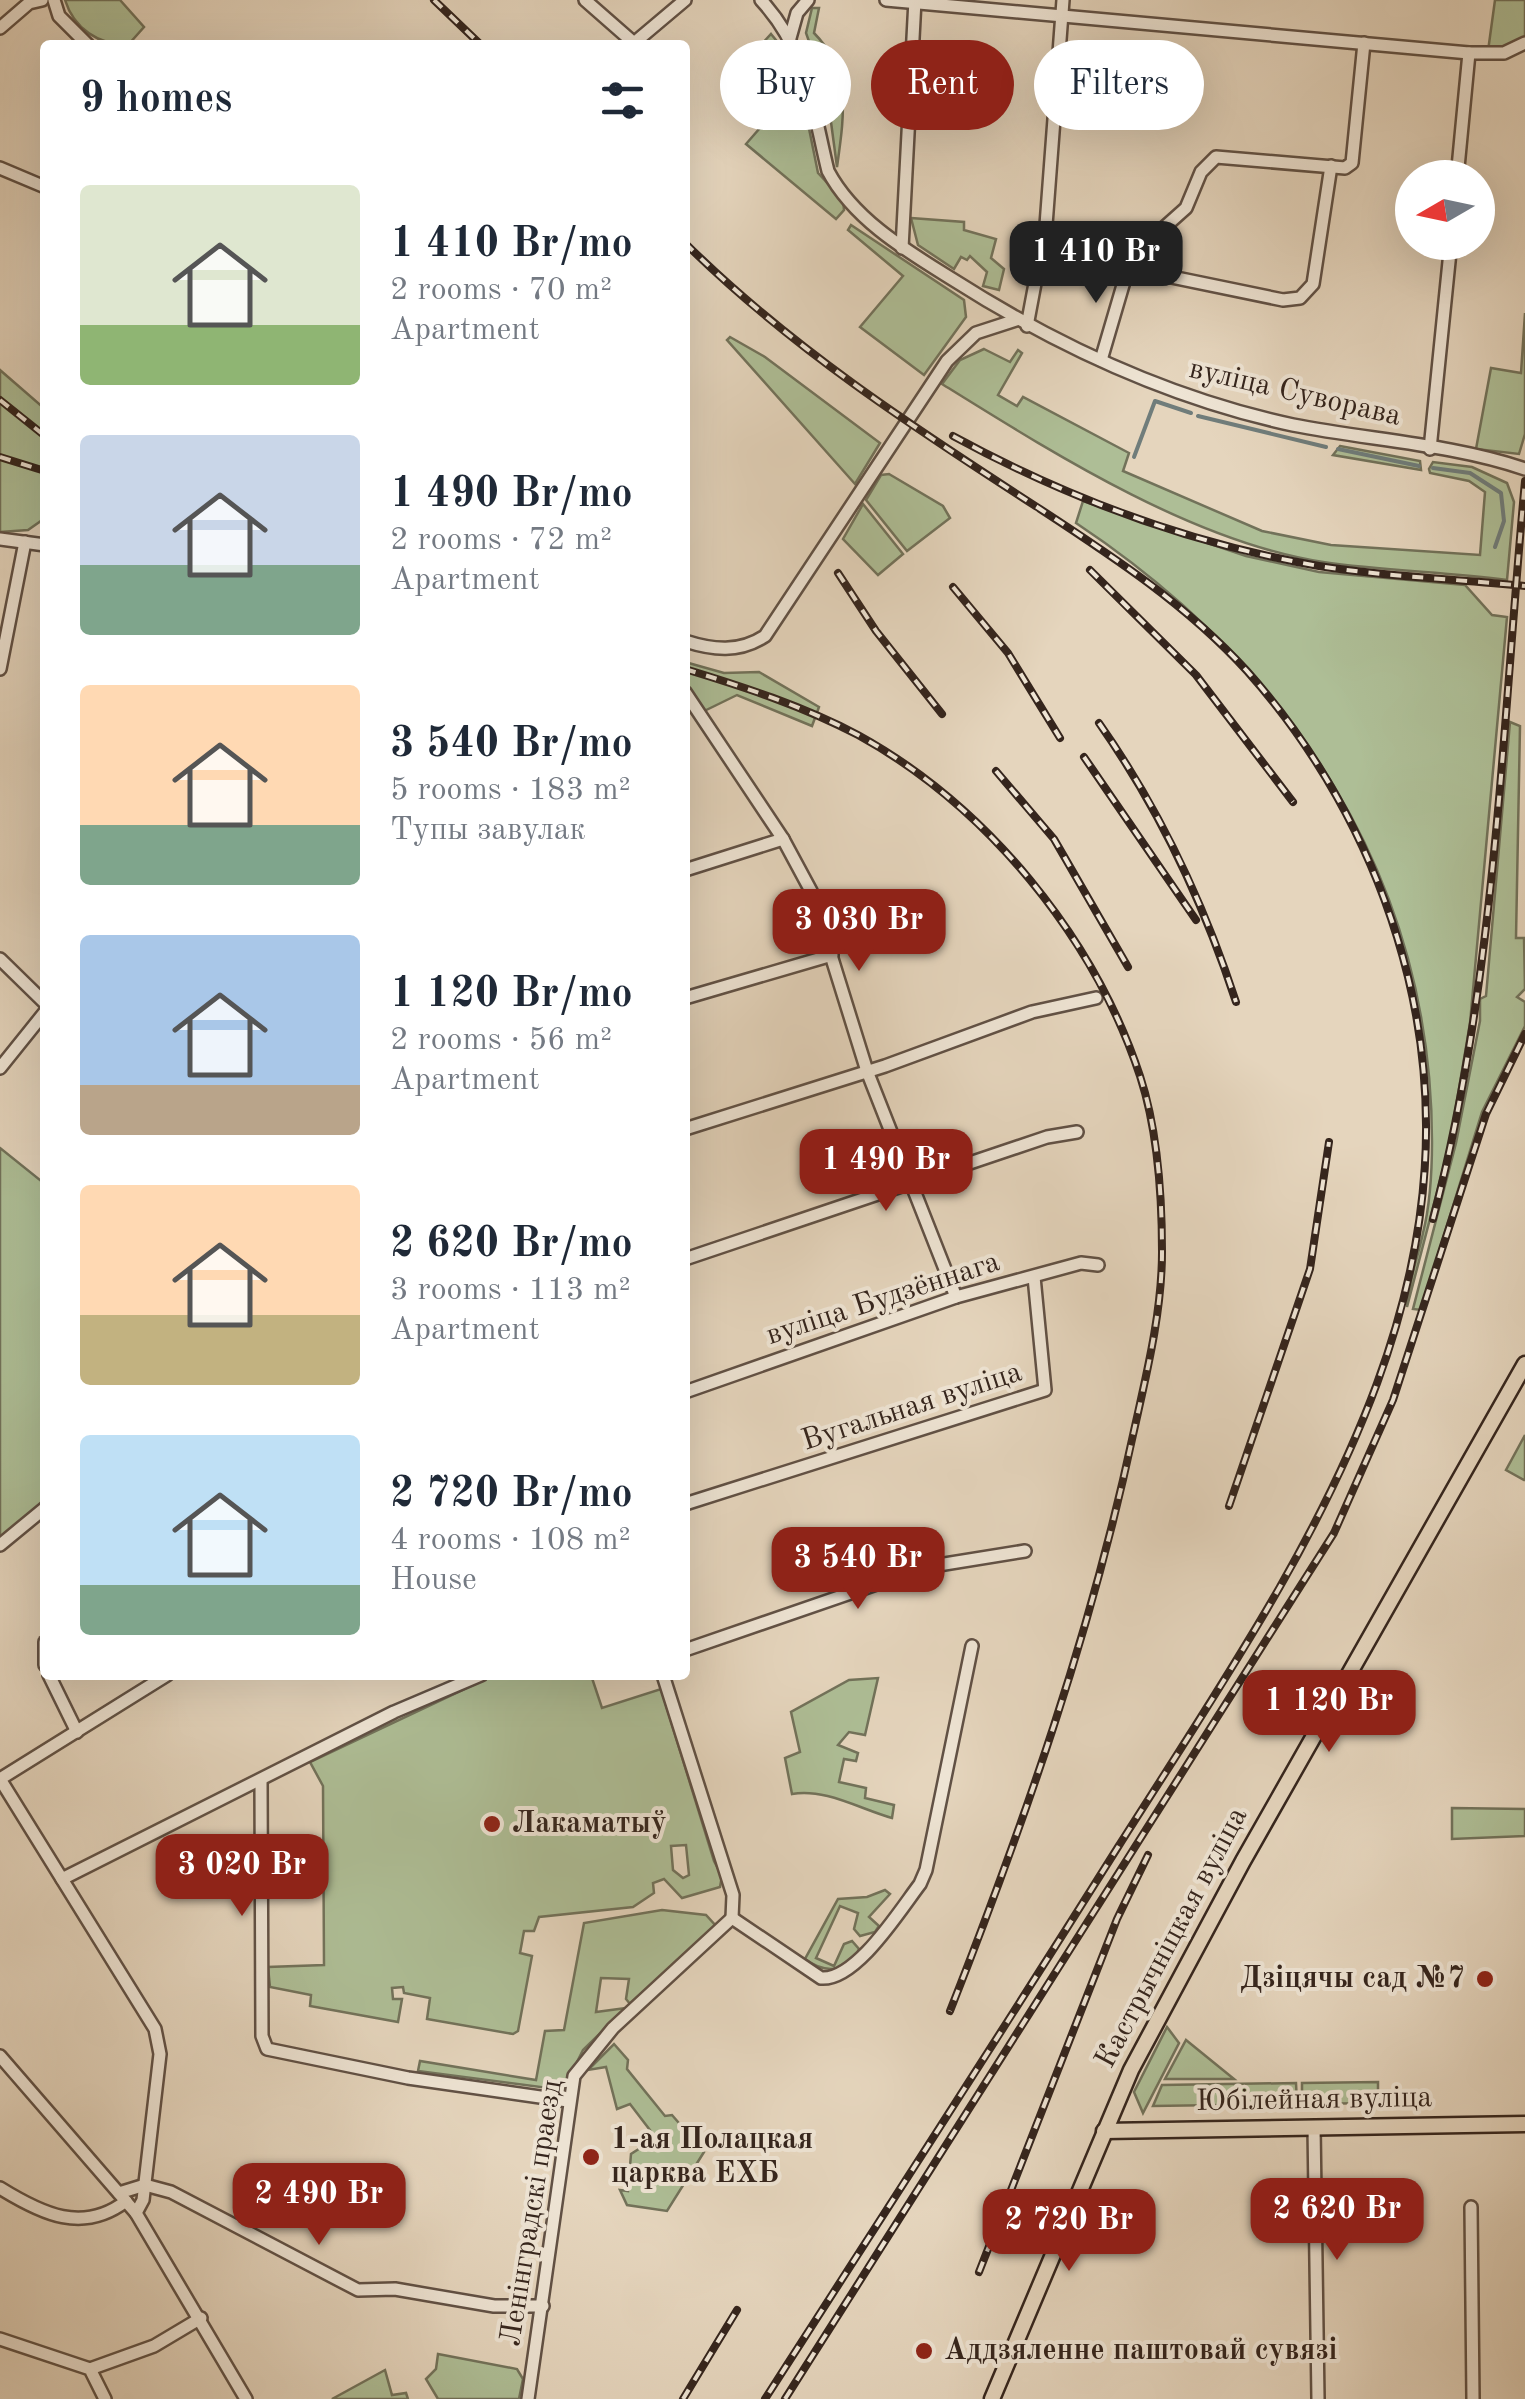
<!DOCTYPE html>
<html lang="en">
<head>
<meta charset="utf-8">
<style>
  body { margin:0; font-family:"Old Standard TT",serif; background:#f2f2f3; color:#1f2937; height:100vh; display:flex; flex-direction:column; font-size:38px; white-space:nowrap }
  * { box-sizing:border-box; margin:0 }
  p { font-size:32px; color:#747a83 }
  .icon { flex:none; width:55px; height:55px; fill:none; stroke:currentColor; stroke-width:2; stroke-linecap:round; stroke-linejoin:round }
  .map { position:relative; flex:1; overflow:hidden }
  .details { position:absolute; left:40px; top:40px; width:650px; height:1640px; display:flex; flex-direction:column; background:#fff; border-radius:10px; box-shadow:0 10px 40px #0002 }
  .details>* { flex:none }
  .guide { position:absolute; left:720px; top:40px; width:655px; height:90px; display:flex; gap:20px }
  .needle { width:65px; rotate:261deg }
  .fabs { position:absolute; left:1395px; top:160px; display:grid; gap:20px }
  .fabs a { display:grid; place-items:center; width:100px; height:100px; border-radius:50%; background:#fff; box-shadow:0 10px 40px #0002; font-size:50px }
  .price { position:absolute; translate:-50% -85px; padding:0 22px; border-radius:20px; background:#8f2418; color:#fff; font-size:32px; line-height:65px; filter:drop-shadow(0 2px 5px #0008) }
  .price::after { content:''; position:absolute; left:50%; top:60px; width:30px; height:22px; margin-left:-15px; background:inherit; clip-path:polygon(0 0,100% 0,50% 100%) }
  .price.selected { background:#222; color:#fff }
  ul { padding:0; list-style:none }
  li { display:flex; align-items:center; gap:30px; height:250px; padding:0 40px }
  li span { display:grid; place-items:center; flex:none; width:280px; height:200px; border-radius:10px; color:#555 }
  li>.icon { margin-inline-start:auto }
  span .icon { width:120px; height:120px; fill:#fffc; stroke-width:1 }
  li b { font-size:42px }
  h2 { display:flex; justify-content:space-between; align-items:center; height:120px; padding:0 40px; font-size:42px }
  .tag { padding:0 35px; border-radius:45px; background:#fff; box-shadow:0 10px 40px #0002; font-size:35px; line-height:90px }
  .tag.selected { background:#8f2418; color:#fff }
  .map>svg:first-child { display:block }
  .green { fill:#aebe96; stroke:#72725a; stroke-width:2.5; fill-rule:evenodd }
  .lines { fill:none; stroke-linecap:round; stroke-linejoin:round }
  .stream { stroke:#707d7b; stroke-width:4 }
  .minor-casing { stroke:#615145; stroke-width:16 }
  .major-casing { stroke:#35251d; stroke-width:19 }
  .minor { stroke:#eee4d4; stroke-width:11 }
  .major { stroke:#e5d5bd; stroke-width:14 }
  .rail-casing { stroke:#35251d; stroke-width:8 }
  .rail { stroke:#eee4d4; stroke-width:4; stroke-dasharray:11; stroke-linecap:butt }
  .poi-dot { fill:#8f2418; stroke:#eee4d4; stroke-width:4 }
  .labels { text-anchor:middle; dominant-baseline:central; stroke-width:8; stroke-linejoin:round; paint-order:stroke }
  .street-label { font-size:30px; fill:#35251d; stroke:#eee4d4 }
  .poi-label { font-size:30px; font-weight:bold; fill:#35251d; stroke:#eee4d4; text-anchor:start }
</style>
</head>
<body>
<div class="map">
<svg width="1525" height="2399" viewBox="0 0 1525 2399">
  <rect width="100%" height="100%" fill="#e5d5bd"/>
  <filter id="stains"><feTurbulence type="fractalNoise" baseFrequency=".002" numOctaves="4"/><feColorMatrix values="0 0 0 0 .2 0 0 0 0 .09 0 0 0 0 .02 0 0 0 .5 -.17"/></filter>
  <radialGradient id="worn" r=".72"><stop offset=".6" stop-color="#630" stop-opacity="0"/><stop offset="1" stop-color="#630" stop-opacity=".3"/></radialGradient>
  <g class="green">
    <path d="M65 0H120L144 27 128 45C99 45 74 29 65 0Z"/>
    <polygon points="1495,0 1525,0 1525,39 1516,47 1488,51"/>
    <path d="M812 8H819L814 33C852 71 844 117 837 167L827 92 806 33Z"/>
    <polygon points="771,34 789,56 800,84 818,173 843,200 844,210 836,219 746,144 787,97 747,60"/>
    <polygon points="911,218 964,222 964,230 996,239 991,258 1004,269 999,290 983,286 987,272 970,256 967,260 961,257 954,269 918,245"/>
    <polygon points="851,225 964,300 966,317 924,375 860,327 903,276 848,230"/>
    <polygon points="1525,313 1525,434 1519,454 1476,449 1491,368 1521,373"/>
    <polygon points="730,337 765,357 880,443 855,484 727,340"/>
    <path d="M984 349 1010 362 1018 350 1022 353 998 395 1017 406 1023 397 1129 453 1123 471 1262 531 1331 545 1480 555 1485 492 1469 481 1430 473 1429 469 1433 462 1472 467 1507 483 1514 502 1507 580C1446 572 1384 571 1323 562 1193 542 1053 453 942 384L960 360Z"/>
    <polygon points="0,370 45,409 45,518 28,530 0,532"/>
    <polygon points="1340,446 1420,461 1421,470 1333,455"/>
    <polygon points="889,474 943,506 950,518 907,551 866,500 881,475"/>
    <path d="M1083 501 1246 556 1319 572 1465 585 1492 615 1507 617 1470 1023 1450 1142 1407 1307C1408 1283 1418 1257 1423 1233 1430 1205 1432 1171 1432 1142 1432 878 1290 665 1076 523Z"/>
    <polygon points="863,504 903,554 878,575 843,539"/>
    <polygon points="685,662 724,673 759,672 819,707 812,726 737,695 694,716 685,704"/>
    <polygon points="1510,722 1520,726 1516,938 1524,938 1525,989 1517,997 1525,1002 1525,1026 1482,1112 1421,1310 1413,1309 1456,1143 1480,1021 1480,999 1486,996"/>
    <polygon points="0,1148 45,1184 45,1502 0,1539"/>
    <polygon points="1525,1435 1525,1480 1524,1480 1506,1470"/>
    <path d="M494 1675H591L602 1708 661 1689 714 1861 722 1876 720 1887 682 1898 664 1879 653 1883 654 1893 633 1907 539 1917 534 1931H524L520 1953 532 1956 518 2031 513 2034 427 2019 430 1998 404 1993 403 1987 392 1988 393 1999H402L398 2022 310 2006 311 1995 270 1987 268 1967 324 1965 323 1786 310 1762ZM686 1845 689 1875 683 1878 673 1870 671 1846Z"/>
    <path d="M878 1678 865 1735 849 1732 838 1745 858 1753 856 1761 844 1759 839 1782 866 1788 865 1798 894 1805 892 1818C860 1809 825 1788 792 1794L785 1758 800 1752 791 1712 849 1680Z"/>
    <polygon points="1452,1808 1525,1809 1525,1836 1452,1839"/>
    <path d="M885 1890 890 1894 869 1917 879 1926 875 1932 860 1936 854 1929 858 1913 840 1906 816 1958 834 1966 844 1944 852 1941 859 1949C848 1973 825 1974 805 1959L838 1899 867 1897Z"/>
    <polygon points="662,1910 706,1915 716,1926 630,2004 626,1999 629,1979 601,1978 596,2012 626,2008 583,2050 563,2090 418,2071 420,2061 536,2080 545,2031 564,2030 584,1923"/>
    <polygon points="1167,2027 1179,2043 1143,2113 1134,2092"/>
    <polygon points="1186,2040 1234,2079 1165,2079"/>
    <polygon points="614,2044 628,2060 627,2069 665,2116 672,2115 704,2152 667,2211 627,2205 620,2190 628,2191 631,2154 656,2138 630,2104 617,2109 606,2067 588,2070"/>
    <polygon points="1378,2082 1378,2103 1302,2104 1302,2083"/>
    <polygon points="1296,2083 1297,2104 1153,2106 1162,2085"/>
    <polygon points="438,2354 517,2369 523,2379 519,2399 438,2399 426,2379 436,2369"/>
    <polygon points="385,2370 392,2395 406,2393 408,2399 332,2399"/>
  </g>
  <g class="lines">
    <g class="stream">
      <polyline points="1198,416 1326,447"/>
      <polyline points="1338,449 1419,466"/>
      <polyline points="1134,457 1155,401 1191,413"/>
      <polyline points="1433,468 1470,473 1501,493 1504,521 1495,547"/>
    </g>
    <g class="minor-casing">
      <g id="minor">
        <polyline points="54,0 59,16 88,45"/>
        <polyline points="585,0 634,43 685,0"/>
        <path d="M761 0C808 51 812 106 828 171 854 220 907 251 952 279 1057 346 1172 399 1293 425 1369 440 1452 444 1525 469"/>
        <polyline points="886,0 1469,53 1504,53 1525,43"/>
        <polyline points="0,28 29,3 42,0"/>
        <polyline points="790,38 797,13 808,0"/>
        <polyline points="0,168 45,187"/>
        <polyline points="1457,178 1469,53"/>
        <polyline points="902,248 915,0"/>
        <polyline points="1128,268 1283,300 1300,298 1313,284 1331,166"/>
        <polyline points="1027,326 1046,225 1063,0"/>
        <polyline points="1101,360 1128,268 1149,241 1186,208 1201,172 1216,157 1345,168 1352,163 1364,43"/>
        <polyline points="1430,449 1451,242"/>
        <polyline points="0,539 45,545"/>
        <path d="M685 641C713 650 739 653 765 636L947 361 976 333 1016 320"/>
        <polyline points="0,669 25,542"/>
        <polyline points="685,692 783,839 811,891 867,1071 956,1297"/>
        <polyline points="685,870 783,839"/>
        <polyline points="0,959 45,1003"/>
        <polyline points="685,998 832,955"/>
        <polyline points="0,1068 45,1012"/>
        <polyline points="685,1129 885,1066 1032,1012 1096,998"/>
        <polyline points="685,1259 1047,1137 1077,1132"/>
        <polyline points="685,1392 956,1297 1081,1263 1098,1265"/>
        <polyline points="685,1504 1045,1390 1034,1277"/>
        <polyline points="0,1545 45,1508"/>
        <polyline points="45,1642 45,1665"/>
        <polyline points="685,1650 926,1567 1025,1551"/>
        <polyline points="49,1675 77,1732"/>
        <polyline points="663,1675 733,1895 732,1918"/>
        <polyline points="261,1781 262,2036 267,2049 408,2078 568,2101"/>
        <polyline points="62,1879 394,1712 481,1675"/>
        <path d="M732 1918 821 1978C856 1981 900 1910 920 1884L926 1870 972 1646"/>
        <polyline points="0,2056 136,2213 246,2399"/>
        <polyline points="1314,2127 1318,2399"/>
        <path d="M0 2188C42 2214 83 2234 126 2201"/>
        <polyline points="119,2193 145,2185 171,2192 358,2290 395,2289 494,2306 543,2306"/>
        <polyline points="1471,2207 1473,2399"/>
        <polyline points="136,2213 143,2200 160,2054 155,2029 0,1779 167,1675"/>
        <polyline points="0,2339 90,2369 105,2399"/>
        <polyline points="90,2369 154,2346 201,2318"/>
        <polyline points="528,2399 574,2076 613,2028 732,1918"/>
      </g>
    </g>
    <g class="major-casing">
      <g id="major">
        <polyline points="1104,2131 1525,2124"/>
        <polyline points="992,2399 1131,2070 1243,1861 1525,1364"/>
      </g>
    </g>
    <use href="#minor" class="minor"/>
    <use href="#major" class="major"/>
    <g class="rail-casing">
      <g id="rail">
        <polyline points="434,0 481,45"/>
        <path d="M685 243C790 347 913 427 1037 507 1112 556 1186 604 1247 671 1315 747 1367 839 1397 937 1504 1284 1294 1569 1118 1847 1002 2032 883 2215 765 2399"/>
        <polyline points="0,400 45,436"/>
        <path d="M953 436C1067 498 1191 544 1319 566 1387 577 1457 579 1525 586"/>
        <polyline points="0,457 45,471"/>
        <polyline points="1090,570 1196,675 1293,802"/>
        <polyline points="838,573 876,631 942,714"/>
        <polyline points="953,587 1008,653 1060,738"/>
        <path d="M685 669C744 687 803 706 858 735 987 806 1094 937 1140 1076 1158 1131 1162 1195 1162 1252 1162 1313 1146 1376 1133 1435 1091 1633 1024 1823 950 2011"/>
        <path d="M1099 723C1160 810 1203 901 1236 1002"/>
        <polyline points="1084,757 1196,920"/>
        <polyline points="996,771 1054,839 1128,967"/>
        <path d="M1433 1219C1496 980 1502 727 1525 481"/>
        <polyline points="1229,1506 1310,1269 1329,1142"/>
        <polyline points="979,2272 1117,1919 1148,1855"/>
        <polyline points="683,2399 737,2310"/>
        <polyline points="785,2399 1334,1533 1393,1400 1486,1114 1525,1034"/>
      </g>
    </g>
    <use href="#rail" class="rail"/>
  </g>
  <g class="poi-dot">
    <circle cx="492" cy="1824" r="10"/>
    <circle cx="1485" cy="1979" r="10"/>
    <circle cx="591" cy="2157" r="10"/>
    <circle cx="924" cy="2351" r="10"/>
  </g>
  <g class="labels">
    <g class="street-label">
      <text transform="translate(1295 393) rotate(13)">вуліца Суворава</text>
      <text transform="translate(883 1299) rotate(-18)">вуліца Будзённага</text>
      <text transform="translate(912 1407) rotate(-18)">Вугальная вуліца</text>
      <text transform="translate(1172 1938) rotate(-62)">Кастрычніцкая вуліца</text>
      <text transform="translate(1314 2100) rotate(-1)">Юбілейная вуліца</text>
      <text transform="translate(532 2213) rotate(-81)">Ленінградскі праезд</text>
    </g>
    <g class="poi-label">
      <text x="512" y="1824">Лакаматыў</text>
      <text x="1465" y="1979" text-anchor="end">Дзіцячы сад №7</text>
      <text x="611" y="2140">1-ая Полацкая<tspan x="611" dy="34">царква ЕХБ</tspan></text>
      <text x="944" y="2351">Аддзяленне паштовай сувязі</text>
    </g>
  </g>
  <rect width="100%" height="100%" filter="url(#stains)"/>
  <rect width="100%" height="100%" fill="url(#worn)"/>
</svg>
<div class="fabs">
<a><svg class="needle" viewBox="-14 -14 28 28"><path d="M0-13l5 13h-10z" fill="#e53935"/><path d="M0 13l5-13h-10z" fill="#747a83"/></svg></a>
</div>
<b class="price selected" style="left:1096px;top:306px">1 410 Br</b>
<b class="price" style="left:859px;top:974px">3 030 Br</b>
<b class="price" style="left:886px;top:1214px">1 490 Br</b>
<b class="price" style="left:858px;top:1612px">3 540 Br</b>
<b class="price" style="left:1329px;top:1755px">1 120 Br</b>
<b class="price" style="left:242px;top:1919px">3 020 Br</b>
<b class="price" style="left:319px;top:2248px">2 490 Br</b>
<b class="price" style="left:1337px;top:2263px">2 620 Br</b>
<b class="price" style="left:1069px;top:2274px">2 720 Br</b>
<div class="guide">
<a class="tag">Buy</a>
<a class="tag selected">Rent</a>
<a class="tag">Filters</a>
</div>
<section class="details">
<h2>9 homes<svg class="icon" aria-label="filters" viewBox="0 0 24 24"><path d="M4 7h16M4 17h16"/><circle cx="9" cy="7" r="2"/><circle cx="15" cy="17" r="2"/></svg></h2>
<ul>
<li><span style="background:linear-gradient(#dfe7d0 70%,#8fb573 0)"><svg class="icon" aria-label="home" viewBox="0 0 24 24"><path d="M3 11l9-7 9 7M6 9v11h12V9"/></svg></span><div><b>1 410 Br/mo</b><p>2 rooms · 70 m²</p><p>Apartment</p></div></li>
<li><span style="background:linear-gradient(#c9d6e8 65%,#7fa58c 0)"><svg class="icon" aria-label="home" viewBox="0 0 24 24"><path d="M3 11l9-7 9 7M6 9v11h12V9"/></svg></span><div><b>1 490 Br/mo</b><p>2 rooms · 72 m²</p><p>Apartment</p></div></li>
<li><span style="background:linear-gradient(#ffd9b3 70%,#7fa58c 0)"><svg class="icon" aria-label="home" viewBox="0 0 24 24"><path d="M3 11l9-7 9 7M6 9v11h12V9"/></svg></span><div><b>3 540 Br/mo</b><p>5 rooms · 183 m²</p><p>Тупы завулак</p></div></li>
<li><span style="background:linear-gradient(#a9c7e8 75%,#b9a48a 0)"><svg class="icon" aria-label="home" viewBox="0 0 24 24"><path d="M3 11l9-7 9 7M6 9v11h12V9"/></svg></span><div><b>1 120 Br/mo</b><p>2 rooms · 56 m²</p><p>Apartment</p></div></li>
<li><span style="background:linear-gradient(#ffd9b3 65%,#c2b280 0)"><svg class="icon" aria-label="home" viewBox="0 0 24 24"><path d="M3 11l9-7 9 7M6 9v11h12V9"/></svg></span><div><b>2 620 Br/mo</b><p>3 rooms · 113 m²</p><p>Apartment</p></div></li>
<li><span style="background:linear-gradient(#bfe0f5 75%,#7fa58c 0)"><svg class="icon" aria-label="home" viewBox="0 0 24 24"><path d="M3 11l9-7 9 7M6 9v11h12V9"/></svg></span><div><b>2 720 Br/mo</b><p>4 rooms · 108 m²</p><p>House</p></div></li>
</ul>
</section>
</div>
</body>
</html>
